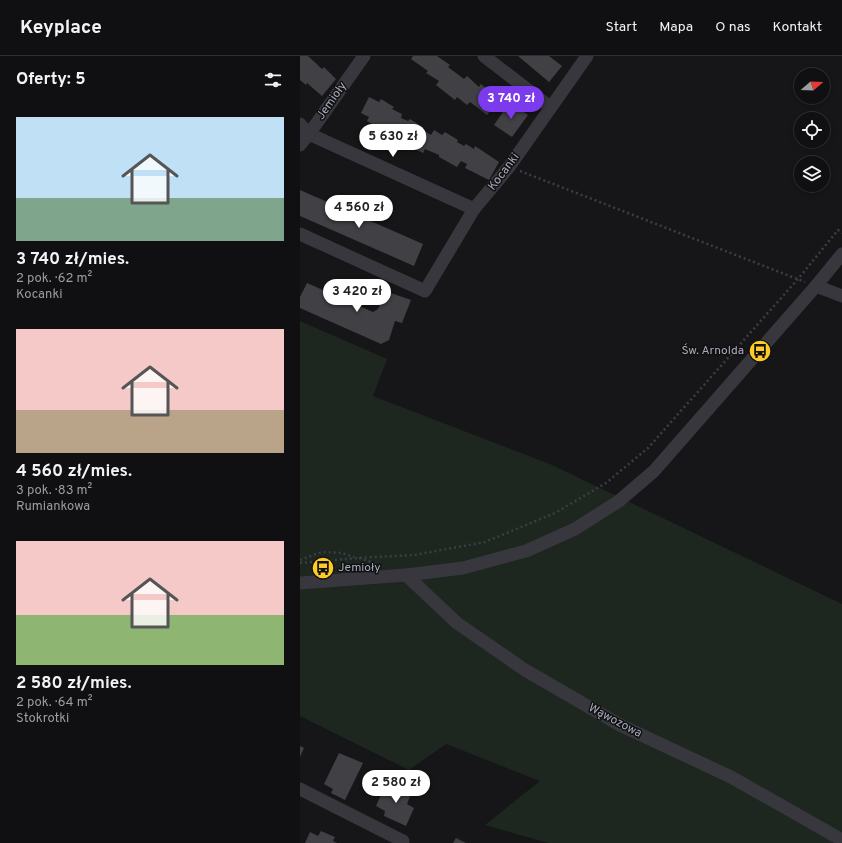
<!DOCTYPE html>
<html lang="pl">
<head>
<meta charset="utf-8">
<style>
  body { margin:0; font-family:Overpass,sans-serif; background:#1e1e20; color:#f1f3f6; height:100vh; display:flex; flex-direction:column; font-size:15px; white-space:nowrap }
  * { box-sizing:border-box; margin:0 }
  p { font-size:13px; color:#9c9d9f }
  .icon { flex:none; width:22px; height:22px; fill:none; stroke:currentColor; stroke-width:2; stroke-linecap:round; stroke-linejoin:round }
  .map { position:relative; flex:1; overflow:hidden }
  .sheet { display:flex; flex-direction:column; background:#101012; width:300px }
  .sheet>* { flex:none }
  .needle { width:26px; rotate:71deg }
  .fabs { position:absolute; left:494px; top:12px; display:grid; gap:8px }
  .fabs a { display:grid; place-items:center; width:36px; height:36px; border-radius:50%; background:#101012; box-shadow:0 2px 6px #0003,0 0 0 1px #303032; font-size:20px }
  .price { position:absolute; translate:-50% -34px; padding:0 9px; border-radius:14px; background:#fff; color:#222; font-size:13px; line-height:26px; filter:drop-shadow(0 1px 2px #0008) }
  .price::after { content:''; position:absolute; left:50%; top:24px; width:12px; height:9px; margin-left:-6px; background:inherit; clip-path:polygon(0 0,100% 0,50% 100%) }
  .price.on { background:#7c3aed; color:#fff }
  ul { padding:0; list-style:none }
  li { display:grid; align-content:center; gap:8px; height:212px; padding:0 16px }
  li span { display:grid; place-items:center; height:124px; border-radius:0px; color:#555 }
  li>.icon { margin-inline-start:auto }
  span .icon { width:72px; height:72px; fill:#fffc; stroke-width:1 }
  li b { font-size:17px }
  h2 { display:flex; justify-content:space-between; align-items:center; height:48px; padding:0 16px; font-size:17px }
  header { display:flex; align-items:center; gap:24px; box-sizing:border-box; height:56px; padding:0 20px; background:#101012; border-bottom:1px solid #303032 }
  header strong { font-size:19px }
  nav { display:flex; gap:22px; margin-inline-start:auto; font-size:14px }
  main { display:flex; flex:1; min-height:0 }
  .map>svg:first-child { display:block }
  .green { fill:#1d261f }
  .building { fill:#404045 }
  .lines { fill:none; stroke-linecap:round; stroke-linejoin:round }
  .path { stroke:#3c3e44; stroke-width:2.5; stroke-dasharray:2 3; stroke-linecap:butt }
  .street { stroke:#37373d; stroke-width:13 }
  .labels { text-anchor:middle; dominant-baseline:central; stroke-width:3; stroke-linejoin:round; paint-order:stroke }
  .street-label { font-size:12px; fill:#a7abb9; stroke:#111113 }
  .poi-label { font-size:12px; fill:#a7abb9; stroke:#111113; text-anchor:end }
</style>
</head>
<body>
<header>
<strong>Keyplace</strong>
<nav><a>Start</a><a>Mapa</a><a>O nas</a><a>Kontakt</a></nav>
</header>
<main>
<section class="sheet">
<h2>Oferty: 5<svg class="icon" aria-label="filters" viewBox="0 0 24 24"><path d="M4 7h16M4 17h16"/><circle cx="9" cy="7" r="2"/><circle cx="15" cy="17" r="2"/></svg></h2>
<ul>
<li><span style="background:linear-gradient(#bfe0f5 65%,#7fa58c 0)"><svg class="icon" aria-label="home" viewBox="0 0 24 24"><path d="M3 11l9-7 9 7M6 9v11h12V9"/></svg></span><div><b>3 740 zł/mies.</b><p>2 pok. · 62 m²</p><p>Kocanki</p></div></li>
<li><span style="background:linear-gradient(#f6c9c9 65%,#b9a48a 0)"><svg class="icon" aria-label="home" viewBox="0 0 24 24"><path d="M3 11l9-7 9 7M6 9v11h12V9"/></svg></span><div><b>4 560 zł/mies.</b><p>3 pok. · 83 m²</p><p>Rumiankowa</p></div></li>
<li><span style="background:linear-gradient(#f6c9c9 60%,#8fb573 0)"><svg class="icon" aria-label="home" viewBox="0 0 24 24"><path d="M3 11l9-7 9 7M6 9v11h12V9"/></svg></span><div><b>2 580 zł/mies.</b><p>2 pok. · 64 m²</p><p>Stokrotki</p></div></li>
</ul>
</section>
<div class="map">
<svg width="542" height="787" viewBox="0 0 542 787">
  <rect width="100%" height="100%" fill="#161618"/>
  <polygon class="green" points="0,265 87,303 73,340 252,409 542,548 542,787 248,787 185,769 240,725 146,688 109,714 0,660"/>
  <g class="building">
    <polygon points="0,0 8,0 22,13 24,11 36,23 22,40 7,27 6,29 0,24"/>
    <polygon points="113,0 137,0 150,9 148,11 164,23 167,20 179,31 181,28 199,44 187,59 170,46 167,49 157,41 155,44 136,29 139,25 126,17 128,15 111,3"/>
    <polygon points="218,0 249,0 262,10 249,26"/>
    <polygon points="69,41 79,46 81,43 94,51 92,53 102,58 101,62 108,65 110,63 124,72 123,74 131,79 134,74 142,79 145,76 158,84 157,86 164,90 166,88 174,93 175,90 199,106 189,124 165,112 167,108 161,105 157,111 139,101 139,99 125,93 123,97 97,85 99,80 93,77 94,72 87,69 83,74 67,65 69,61 61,57"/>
    <polygon points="210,46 228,59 212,81 194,69"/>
    <polygon points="0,134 123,188 114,210 0,160"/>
    <polygon points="7,227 73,256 78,253 85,235 111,244 102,267 95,265 89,284 81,288 0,252 0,241"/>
    <polygon points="0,690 4,692 0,701"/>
    <polygon points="39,697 63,707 45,744 31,737 33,733 24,728"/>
    <polygon points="87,725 111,738 107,748 114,752 106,770 84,760 85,755 76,750"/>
    <polygon points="21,775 35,781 33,785 37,787 5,787 10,776 18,780"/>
    <polygon points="156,782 166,787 153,787"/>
  </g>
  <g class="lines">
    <g class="path">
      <polyline points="220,115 505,226"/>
      <polyline points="59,502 77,508"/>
      <polyline points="0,504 22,496 42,497 54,501"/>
      <polyline points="0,507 57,502 114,499 185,486 255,457 306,427 348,392 498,223 538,174 542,177"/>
    </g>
    <g class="street">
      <polyline points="184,0 250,51"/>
      <polyline points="0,68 9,78 174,153"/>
      <polyline points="0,89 9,78 64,0"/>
      <polyline points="0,178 125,235 174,153 209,111 287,0"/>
      <polyline points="516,230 542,240"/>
      <polyline points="106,519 157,567 225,614 320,669 431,721 542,784"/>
      <polyline points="0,527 106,519 163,512 226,495 275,473 319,445 354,415 516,230 542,198"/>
      <polyline points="0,733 103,785 102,787"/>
    </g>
  </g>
  <defs>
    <g id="bus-disc" transform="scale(1.15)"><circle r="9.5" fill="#ffcb27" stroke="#111113"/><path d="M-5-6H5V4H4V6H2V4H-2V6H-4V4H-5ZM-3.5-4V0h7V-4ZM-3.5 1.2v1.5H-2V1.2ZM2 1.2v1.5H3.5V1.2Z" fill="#111"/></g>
  </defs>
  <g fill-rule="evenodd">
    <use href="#bus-disc" x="460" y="295"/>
    <use href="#bus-disc" x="23" y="512"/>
  </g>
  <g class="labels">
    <g class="street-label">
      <text transform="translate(32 45) rotate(-55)">Jemioły</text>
      <text transform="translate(204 116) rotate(-53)">Kocanki</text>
      <text transform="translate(315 665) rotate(28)">Wąwozowa</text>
    </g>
    <g class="poi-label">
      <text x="444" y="295">Św. Arnolda</text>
      <text x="38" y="512" text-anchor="start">Jemioły</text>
    </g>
  </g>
</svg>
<div class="fabs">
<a><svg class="needle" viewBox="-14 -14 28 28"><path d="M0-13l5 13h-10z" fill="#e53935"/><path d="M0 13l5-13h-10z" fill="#9c9d9f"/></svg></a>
<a><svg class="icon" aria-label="locate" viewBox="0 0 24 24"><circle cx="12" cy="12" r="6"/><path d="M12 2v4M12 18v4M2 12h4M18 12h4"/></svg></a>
<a><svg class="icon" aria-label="layers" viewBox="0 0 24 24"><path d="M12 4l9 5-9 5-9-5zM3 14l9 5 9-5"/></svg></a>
</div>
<b class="price on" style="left:211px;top:64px">3 740 zł</b>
<b class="price" style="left:93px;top:102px">5 630 zł</b>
<b class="price" style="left:59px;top:173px">4 560 zł</b>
<b class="price" style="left:57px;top:257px">3 420 zł</b>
<b class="price" style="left:96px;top:748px">2 580 zł</b>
</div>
</main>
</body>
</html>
